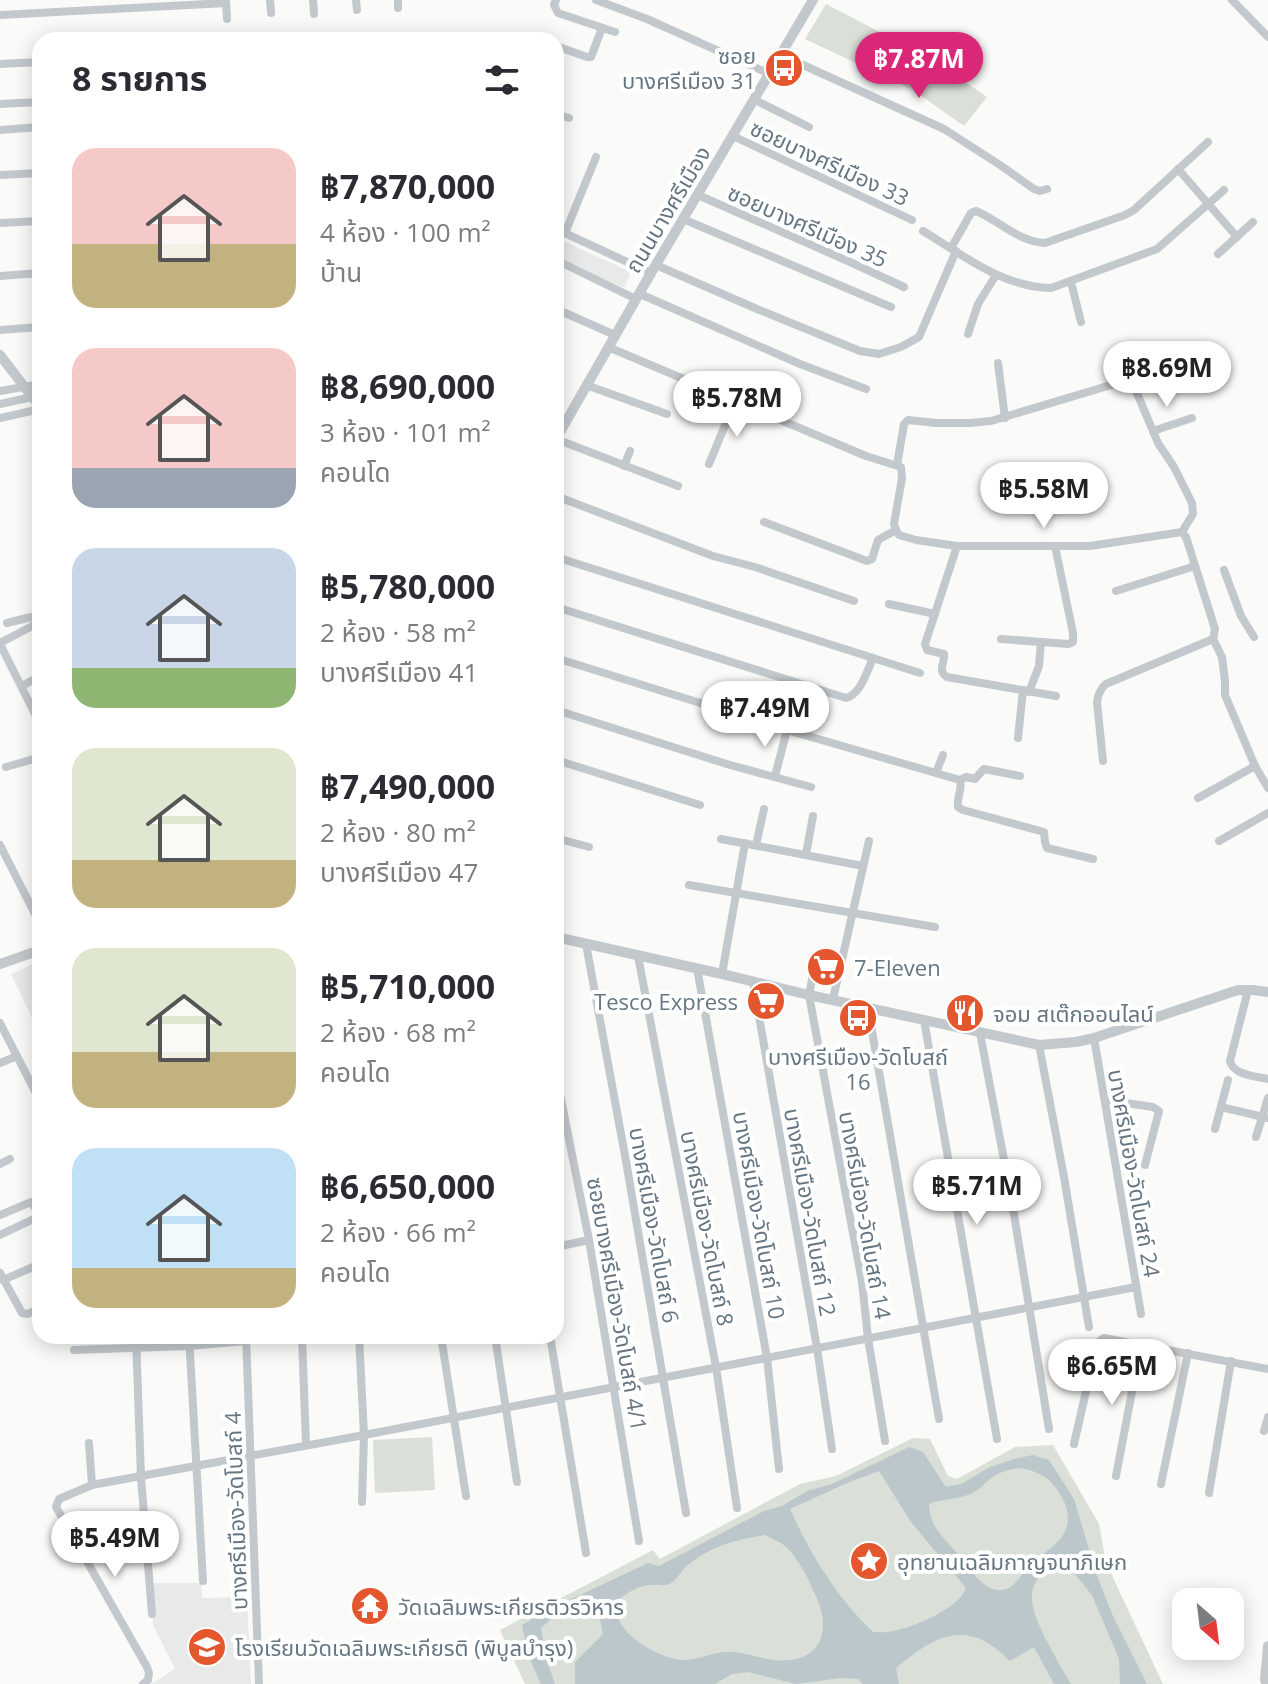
<!DOCTYPE html>
<html lang="th">
<head>
<meta charset="utf-8">
<style>
  body { margin:0; font-family:"Open Sans","Noto Sans Thai",sans-serif; background:#f2f2f3; color:#2b2b33; height:100vh; display:flex; flex-direction:column; font-size:30px; white-space:nowrap }
  * { box-sizing:border-box; margin:0 }
  p { font-size:26px; color:#7c7c81 }
  .icon { flex:none; width:44px; height:44px; fill:none; stroke:currentColor; stroke-width:2; stroke-linecap:round; stroke-linejoin:round }
  .map { position:relative; flex:1; overflow:hidden }
  .sheet { position:absolute; left:32px; top:32px; width:532px; height:1312px; display:flex; flex-direction:column; background:#fff; border-radius:24px; box-shadow:0 4px 20px #0003 }
  .sheet>* { flex:none }
  .needle { width:52px; rotate:152deg }
  .buttons { position:absolute; left:1172px; top:1588px; display:grid; gap:16px }
  .buttons a { display:grid; place-items:center; width:72px; height:72px; border-radius:16px; background:#fff; box-shadow:0 4px 20px #0003; font-size:40px }
  .price { position:absolute; translate:-50% -68px; padding:0 18px; border-radius:28px; background:#fff; color:#222; font-size:26px; line-height:52px; filter:drop-shadow(0 2px 4px #0008) }
  .price::after { content:''; position:absolute; left:50%; top:48px; width:24px; height:18px; margin-left:-12px; background:inherit; clip-path:polygon(0 0,100% 0,50% 100%) }
  .price.on { background:#db2777; color:#fff }
  ul { padding:0; list-style:none }
  li { display:flex; align-items:center; gap:24px; height:200px; padding:0 40px }
  li span { display:grid; place-items:center; flex:none; width:224px; height:160px; border-radius:24px; color:#555 }
  li>.icon { margin-inline-start:auto }
  span .icon { width:96px; height:96px; fill:#fffc; stroke-width:1 }
  li b { font-size:34px }
  h2 { display:flex; justify-content:space-between; align-items:center; height:96px; padding:0 40px; font-size:34px }
  .map>svg:first-child { display:block }
  .built { fill:#e8e9e9 }
  .green { fill:#dadfd7 }
  .water { fill:#bbc7cb; fill-rule:evenodd }
  .lines { fill:none; stroke-linecap:round; stroke-linejoin:round }
  .minor { stroke:#c3c8cc; stroke-width:8 }
  .tertiary { stroke:#c3c8cc; stroke-width:10 }
  .labels { text-anchor:middle; dominant-baseline:central; stroke-width:8; stroke-linejoin:round; paint-order:stroke }
  .poi-label { font-size:22px; fill:#657683; stroke:#fff; text-anchor:start }
  .street-label { font-size:22px; fill:#657683; stroke:#fff }
</style>
</head>
<body>
<div class="map">
<svg width="1268" height="1684" viewBox="0 0 1268 1684">
  <rect width="100%" height="100%" fill="#fafaf8"/>
  <g class="built">
    <polygon points="561,240 631,272 624,288 556,257 556,250"/>
    <polygon points="40,961 40,1023 35,1024 11,974"/>
    <polygon points="151,1583 201,1583 202,1598 247,1597 251,1684 151,1684 175,1669 153,1625"/>
  </g>
  <g class="green">
    <polygon points="826,4 935,61 987,97 964,126 913,90 805,39"/>
    <polygon points="432,1437 435,1490 375,1493 373,1440"/>
    <polygon points="913,1438 930,1439 948,1476 957,1479 1015,1447 1053,1445 1099,1524 1106,1563 1163,1684 525,1684 500,1630 653,1550 660,1559 800,1484 836,1476"/>
  </g>
  <path class="water" d="M909 1447 923 1452 946 1487 961 1484 990 1467 1014 1459 1033 1455 1049 1460 1074 1499 1097 1576 1113 1616 1147 1684H1120L1119 1659 1092 1595 1068 1566C1057 1564 1048 1567 1040 1576 1035 1581 1031 1591 1032 1599 1032 1620 1060 1665 1071 1684H1054L1034 1647 1010 1661C968 1618 936 1634 896 1668L899 1684H863L858 1679 841 1678 796 1684 748 1672 732 1674 715 1684H575V1662L603 1634 599 1616 580 1605 554 1617 541 1628 545 1654 555 1684H541L528 1655 522 1625 548 1610 648 1563 659 1566 764 1511 782 1506 807 1491 832 1484ZM1021 1468C1030 1470 1041 1473 1049 1480 1063 1494 1075 1516 1063 1535 1055 1547 1042 1554 1031 1564 1022 1573 1014 1591 999 1590 982 1590 969 1567 959 1555 944 1537 930 1529 929 1504 942 1499 955 1499 968 1495 977 1492 983 1485 990 1479 999 1472 1009 1469 1021 1468ZM879 1471 911 1522 966 1588C959 1608 913 1628 893 1631 887 1633 879 1632 873 1632 836 1597 811 1555 790 1509L847 1483ZM765 1535C772 1539 781 1542 786 1547 799 1559 808 1578 815 1594 834 1633 819 1665 773 1660 759 1658 744 1652 730 1652 714 1651 698 1661 682 1660 660 1658 618 1636 617 1611 617 1610 619 1600 619 1599 631 1591 639 1585 653 1585 658 1584 662 1586 666 1585 676 1583 681 1570 689 1564 711 1546 738 1539 765 1535Z"/>
  <g class="lines">
    <g class="minor">
      <polyline points="270,0 271,13"/>
      <polyline points="313,0 314,14"/>
      <polyline points="356,0 357,10"/>
      <polyline points="398,0 398,8"/>
      <polyline points="556,0 554,5 558,13 615,32"/>
      <polyline points="596,0 647,19 770,74"/>
      <polyline points="1232,0 1268,37"/>
      <polyline points="226,1 227,19"/>
      <polyline points="0,15 226,3"/>
      <polyline points="556,46 587,57 591,57 602,28"/>
      <polyline points="781,55 944,129 1000,165 1034,189 1040,191 1047,189"/>
      <polyline points="0,64 40,62"/>
      <polyline points="755,100 809,127"/>
      <polyline points="0,104 40,102"/>
      <polyline points="556,114 569,118"/>
      <polyline points="0,130 40,127"/>
      <polyline points="733,136 912,220"/>
      <polyline points="1178,169 1237,237"/>
      <polyline points="0,175 40,173"/>
      <polyline points="698,195 850,262 904,287"/>
      <polyline points="683,219 891,307"/>
      <polyline points="0,223 40,221"/>
      <polyline points="556,229 651,273"/>
      <path d="M923 231C963 255 1002 287 1051 288L1157 249 1224 190"/>
      <polyline points="565,233 596,157"/>
      <path d="M951 248 971 213 976 211C1000 221 1017 241 1045 243L1125 215 1134 210 1208 142"/>
      <polyline points="1218,254 1253,222"/>
      <polyline points="556,260 636,299"/>
      <polyline points="656,265 757,309 860,351 879,354 901,347 919,337 956,251"/>
      <polyline points="0,276 40,273"/>
      <polyline points="1071,282 1081,322"/>
      <polyline points="640,294 800,364 866,389"/>
      <polyline points="556,309 615,335"/>
      <polyline points="0,330 40,327"/>
      <polyline points="968,334 978,304 996,275"/>
      <polyline points="608,347 866,456 901,467 902,478 894,524 896,530"/>
      <polyline points="998,363 1005,418"/>
      <polyline points="586,385 667,414"/>
      <polyline points="0,391 40,384"/>
      <polyline points="0,404 32,397"/>
      <polyline points="0,418 40,409"/>
      <polyline points="1153,431 1192,418"/>
      <polyline points="556,439 678,486"/>
      <polyline points="709,464 735,401"/>
      <polyline points="897,465 904,424 908,420 936,423 970,423 991,421 1131,379 1158,443 1174,467 1192,503 1193,514 1182,532"/>
      <polyline points="624,466 630,451"/>
      <polyline points="556,496 713,556 755,567 854,601"/>
      <polyline points="764,522 867,561 872,559 878,540 896,530"/>
      <polyline points="896,530 899,535 916,540 957,546 1090,546 1182,532"/>
      <polyline points="1182,532 1186,537 1215,629 1213,639 1222,657 1225,681 1225,695 1255,766 1268,788"/>
      <path d="M957 546 925 644 927 650 944 654C945 663 937 671 947 677L1056 696"/>
      <polyline points="556,557 920,673"/>
      <polyline points="1224,570 1241,616 1254,637"/>
      <polyline points="1116,591 1195,566"/>
      <polyline points="889,604 935,614"/>
      <path d="M556 607 846 698C861 694 867 671 873 658"/>
      <polyline points="7,623 31,617 40,622"/>
      <polyline points="1001,639 1068,644 1073,642 1073,633 1055,546"/>
      <polyline points="0,643 40,622"/>
      <polyline points="0,644 40,724"/>
      <path d="M556 658 787 730 960 780C963 789 956 798 958 807L963 810 1044 832 1045 842 1047 848 1093 859"/>
      <polyline points="22,686 40,676"/>
      <polyline points="1029,692 1039,666 1041,642"/>
      <polyline points="556,710 730,765 811,787"/>
      <polyline points="1018,738 1023,690"/>
      <polyline points="39,760 36,753 40,747"/>
      <polyline points="556,760 700,805"/>
      <path d="M1103 761 1097 702C1098 694 1100 689 1106 684L1213 639"/>
      <polyline points="6,767 37,758"/>
      <polyline points="936,773 943,755"/>
      <polyline points="775,776 787,730"/>
      <polyline points="960,780 966,777 975,779 984,769 1020,776"/>
      <polyline points="1198,798 1255,766"/>
      <polyline points="556,838 589,847"/>
      <polyline points="721,839 863,866"/>
      <polyline points="1219,841 1268,813"/>
      <polyline points="0,845 40,924"/>
      <polyline points="756,845 764,809"/>
      <polyline points="806,854 813,816"/>
      <polyline points="689,885 935,927"/>
      <polyline points="586,944 626,1161 686,1513"/>
      <polyline points="638,956 716,1367 737,1508"/>
      <polyline points="815,965 809,995 862,1282 868,1338 885,1441"/>
      <polyline points="697,968 767,1358 779,1469"/>
      <polyline points="722,974 745,843"/>
      <polyline points="753,982 817,1348 832,1449"/>
      <path d="M1248 990 1230 1061C1233 1075 1255 1076 1268 1079"/>
      <polyline points="833,999 869,841"/>
      <polyline points="868,1008 939,1419"/>
      <polyline points="924,1020 997,1439"/>
      <polyline points="0,1023 40,1101"/>
      <polyline points="980,1033 1012,1202 1049,1429"/>
      <polyline points="1094,1038 1141,1314"/>
      <polyline points="1039,1045 1064,1177 1089,1327"/>
      <polyline points="0,1063 17,1056"/>
      <polyline points="556,1074 589,1240 639,1541"/>
      <polyline points="1105,1100 1153,1107 1159,1111 1145,1165"/>
      <polyline points="1221,1107 1268,1118"/>
      <polyline points="1215,1129 1228,1080"/>
      <polyline points="1256,1137 1268,1098"/>
      <polyline points="0,1164 10,1159"/>
      <polyline points="0,1215 31,1202 40,1215"/>
      <polyline points="0,1235 40,1216"/>
      <polyline points="556,1247 589,1240"/>
      <polyline points="0,1273 22,1313 27,1314 40,1309"/>
      <polyline points="3,1280 40,1264"/>
      <polyline points="136,1336 141,1477 152,1614"/>
      <polyline points="189,1336 203,1581"/>
      <polyline points="246,1336 259,1684"/>
      <polyline points="302,1336 306,1445"/>
      <polyline points="359,1336 364,1435 362,1502"/>
      <polyline points="441,1336 466,1496"/>
      <polyline points="495,1336 517,1482"/>
      <polyline points="550,1336 586,1553"/>
      <polyline points="74,1350 189,1346 246,1341"/>
      <polyline points="1264,1431 1268,1417"/>
      <polyline points="89,1443 92,1485"/>
      <polyline points="1074,1444 1097,1343 1104,1338 1268,1369"/>
      <polyline points="1116,1476 1141,1344"/>
      <polyline points="1161,1484 1188,1353"/>
      <polyline points="1209,1493 1231,1361"/>
      <polyline points="110,1526 145,1522"/>
      <polyline points="143,1684 148,1680 149,1673 147,1667 56,1507 59,1499 92,1485 364,1435 1136,1287"/>
    </g>
    <g class="tertiary">
      <polyline points="0,355 40,407"/>
      <polyline points="556,439 651,273 813,0"/>
      <polyline points="556,937 722,974 809,995 1039,1045 1076,1042 1094,1038 1238,990 1253,990 1268,992"/>
      <polyline points="0,964 40,950"/>
      <polyline points="1267,1684 1265,1680 1268,1646"/>
    </g>
  </g>
  <defs>
    <g id="bus-disc" transform="scale(2)"><circle r="9.5" fill="#e4572e" stroke="#fff"/><path d="M-5-6H5V4H4V6H2V4H-2V6H-4V4H-5ZM-3.5-4V0h7V-4ZM-3.5 1.2v1.5H-2V1.2ZM2 1.2v1.5H3.5V1.2Z" fill="#fff"/></g>
    <g id="supermarket-disc" transform="scale(2)"><circle r="9.5" fill="#e4572e" stroke="#fff"/><path d="M-6-5.5h2.5l.6 2H6L4.5 2H-2.5L-4.4-4H-6ZM-1.5 3.2a1.3 1.3 0 1 0 .1 0ZM3 3.2a1.3 1.3 0 1 0 .1 0Z" fill="#fff"/></g>
    <g id="restaurant-disc" transform="scale(2)"><circle r="9.5" fill="#e4572e" stroke="#fff"/><path d="M-5-6h1v4h1v-4h1v4h1v-4h1v5L-1.5 .5V6h-2V.5L-5-1ZM5-6V6H3V1.5H1.5Q1.5-4 5-6Z" fill="#fff"/></g>
    <g id="sight-disc" transform="scale(2)"><circle r="9.5" fill="#e4572e" stroke="#fff"/><path d="M0-6L1.8-2.2L6-1.7L2.9 1.2L3.7 5.4L0 3.3L-3.7 5.4L-2.9 1.2L-6-1.7L-1.8-2.2Z" fill="#fff"/></g>
    <g id="temple-disc" transform="scale(2)"><circle r="9.5" fill="#e4572e" stroke="#fff"/><path d="M0-6L5-2H3V0L6.5 2.5H4V6H1.5V3h-3V6H-4V2.5H-6.5L-3 0V-2H-5Z" fill="#fff"/></g>
    <g id="school-disc" transform="scale(2)"><circle r="9.5" fill="#e4572e" stroke="#fff"/><path d="M0-5L7-2L0 1L-7-2ZM-4 1L0 2.5L4 1V4Q0 6-4 4Z" fill="#fff"/></g>
  </defs>
  <g fill-rule="evenodd">
    <use href="#bus-disc" x="784" y="68"/>
    <use href="#supermarket-disc" x="826" y="967"/>
    <use href="#supermarket-disc" x="766" y="1001"/>
    <use href="#restaurant-disc" x="965" y="1013"/>
    <use href="#bus-disc" x="858" y="1018"/>
    <use href="#sight-disc" x="869" y="1561"/>
    <use href="#temple-disc" x="370" y="1606"/>
    <use href="#school-disc" x="207" y="1647"/>
  </g>
  <g class="labels">
    <g class="poi-label">
      <text x="756" y="55" text-anchor="end">ซอย<tspan x="756" dy="25">บางศรีเมือง 31</tspan></text>
      <text x="854" y="967">7-Eleven</text>
      <text x="738" y="1001" text-anchor="end">Tesco Express</text>
      <text x="993" y="1013">จอม สเต๊กออนไลน์</text>
      <text x="858" y="1056" text-anchor="middle">บางศรีเมือง-วัดโบสถ์<tspan x="858" dy="25">16</tspan></text>
      <text x="897" y="1561">อุทยานเฉลิมกาญจนาภิเษก</text>
      <text x="398" y="1606">วัดเฉลิมพระเกียรติวรวิหาร</text>
      <text x="235" y="1647">โรงเรียนวัดเฉลิมพระเกียรติ (พิบูลบำรุง)</text>
    </g>
    <g class="street-label">
      <text transform="translate(830 162) rotate(25)">ซอยบางศรีเมือง 33</text>
      <text transform="translate(667 209) rotate(-59)">ถนนบางศรีเมือง</text>
      <text transform="translate(808 225) rotate(24)">ซอยบางศรีเมือง 35</text>
      <text transform="translate(1135 1173) rotate(80)">บางศรีเมือง-วัดโบสถ์ 24</text>
      <text transform="translate(811 1212) rotate(80)">บางศรีเมือง-วัดโบสถ์ 12</text>
      <text transform="translate(760 1215) rotate(80)">บางศรีเมือง-วัดโบสถ์ 10</text>
      <text transform="translate(866 1215) rotate(80)">บางศรีเมือง-วัดโบสถ์ 14</text>
      <text transform="translate(655 1225) rotate(80)">บางศรีเมือง-วัดโบสถ์ 6</text>
      <text transform="translate(708 1228) rotate(79)">บางศรีเมือง-วัดโบสถ์ 8</text>
      <text transform="translate(618 1304) rotate(80)">ซอยบางศรีเมือง-วัดโบสถ์ 4/1</text>
      <text transform="translate(235 1511) rotate(-92)">บางศรีเมือง-วัดโบสถ์ 4</text>
    </g>
  </g>
</svg>
<div class="buttons">
<a><svg class="needle" viewBox="-14 -14 28 28"><path d="M0-13l5 13h-10z" fill="#e53935"/><path d="M0 13l5-13h-10z" fill="#7c7c81"/></svg></a>
</div>
<b class="price on" style="left:919px;top:100px">฿7.87M</b>
<b class="price" style="left:1167px;top:409px">฿8.69M</b>
<b class="price" style="left:737px;top:439px">฿5.78M</b>
<b class="price" style="left:1044px;top:530px">฿5.58M</b>
<b class="price" style="left:765px;top:749px">฿7.49M</b>
<b class="price" style="left:977px;top:1227px">฿5.71M</b>
<b class="price" style="left:1112px;top:1407px">฿6.65M</b>
<b class="price" style="left:115px;top:1579px">฿5.49M</b>
<section class="sheet">
<h2>8 รายการ<svg class="icon" aria-label="filters" viewBox="0 0 24 24"><path d="M4 7h16M4 17h16"/><circle cx="9" cy="7" r="2"/><circle cx="15" cy="17" r="2"/></svg></h2>
<ul>
<li><span style="background:linear-gradient(#f6c9c9 60%,#c2b280 0)"><svg class="icon" aria-label="home" viewBox="0 0 24 24"><path d="M3 11l9-7 9 7M6 9v11h12V9"/></svg></span><div><b>฿7,870,000</b><p>4 ห้อง · 100 m²</p><p>บ้าน</p></div></li>
<li><span style="background:linear-gradient(#f6c9c9 75%,#9aa5b1 0)"><svg class="icon" aria-label="home" viewBox="0 0 24 24"><path d="M3 11l9-7 9 7M6 9v11h12V9"/></svg></span><div><b>฿8,690,000</b><p>3 ห้อง · 101 m²</p><p>คอนโด</p></div></li>
<li><span style="background:linear-gradient(#c9d6e8 75%,#8fb573 0)"><svg class="icon" aria-label="home" viewBox="0 0 24 24"><path d="M3 11l9-7 9 7M6 9v11h12V9"/></svg></span><div><b>฿5,780,000</b><p>2 ห้อง · 58 m²</p><p>บางศรีเมือง 41</p></div></li>
<li><span style="background:linear-gradient(#dfe7d0 70%,#c2b280 0)"><svg class="icon" aria-label="home" viewBox="0 0 24 24"><path d="M3 11l9-7 9 7M6 9v11h12V9"/></svg></span><div><b>฿7,490,000</b><p>2 ห้อง · 80 m²</p><p>บางศรีเมือง 47</p></div></li>
<li><span style="background:linear-gradient(#dfe7d0 65%,#c2b280 0)"><svg class="icon" aria-label="home" viewBox="0 0 24 24"><path d="M3 11l9-7 9 7M6 9v11h12V9"/></svg></span><div><b>฿5,710,000</b><p>2 ห้อง · 68 m²</p><p>คอนโด</p></div></li>
<li><span style="background:linear-gradient(#bfe0f5 75%,#c2b280 0)"><svg class="icon" aria-label="home" viewBox="0 0 24 24"><path d="M3 11l9-7 9 7M6 9v11h12V9"/></svg></span><div><b>฿6,650,000</b><p>2 ห้อง · 66 m²</p><p>คอนโด</p></div></li>
</ul>
</section>
</div>
</body>
</html>
